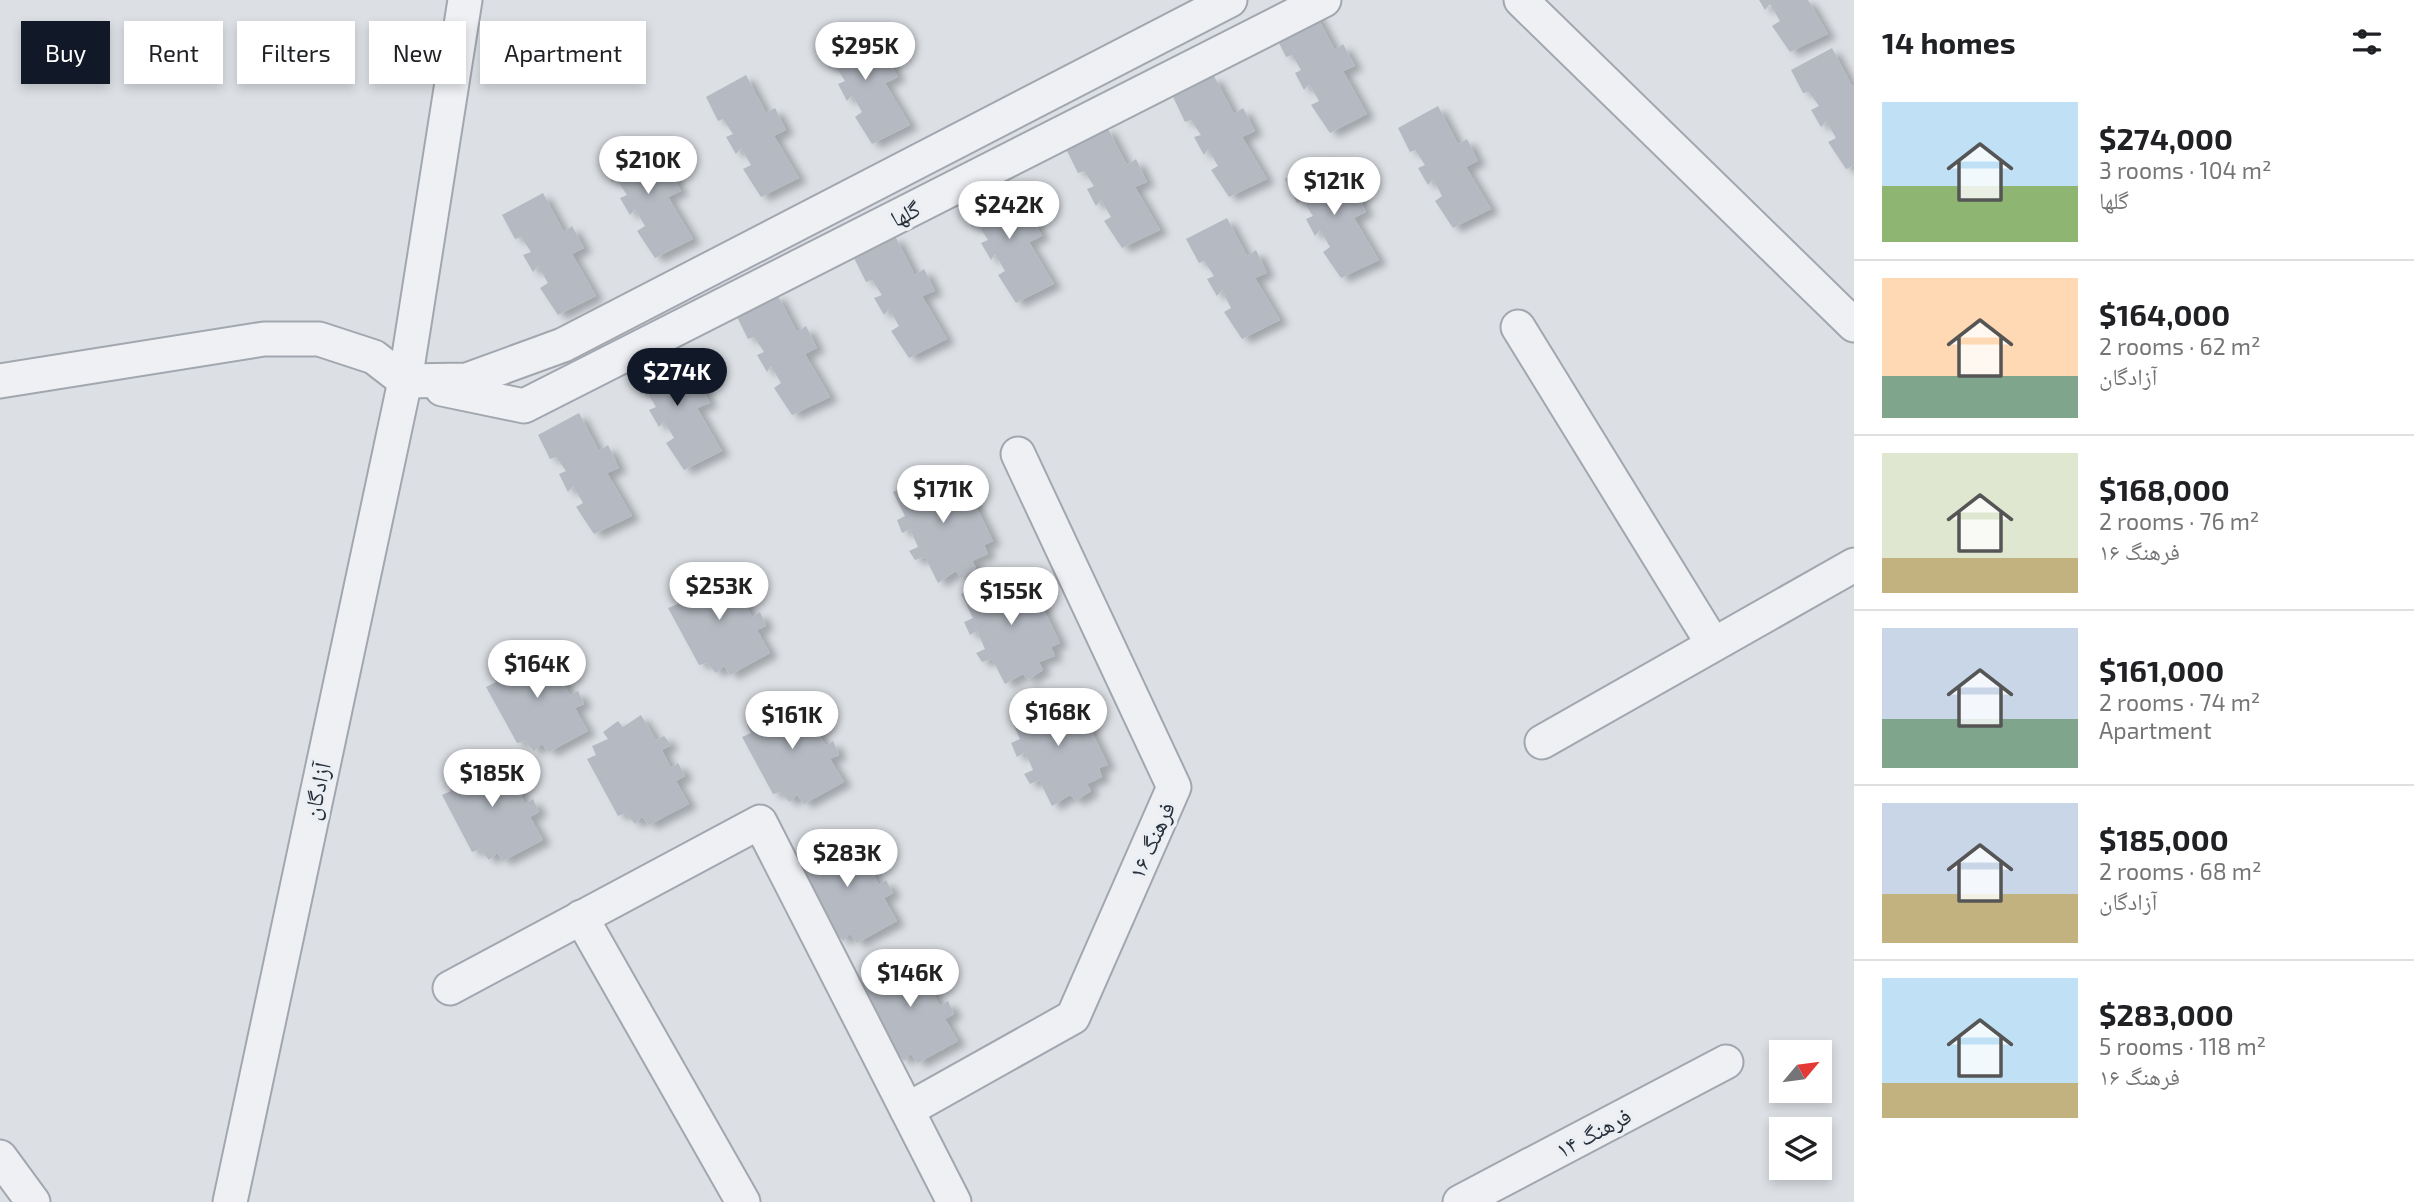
<!DOCTYPE html>
<html lang="en">
<head>
<meta charset="utf-8">
<style>
  body { margin:0; font-family:"Exo 2","Noto Naskh Arabic",sans-serif; background:#f2f2f2; color:#202124; height:100vh; display:flex; flex-direction:column; font-size:26px; white-space:nowrap }
  * { box-sizing:border-box; margin:0 }
  p { font-size:23px; color:#757577 }
  .icon { flex:none; width:38px; height:38px; fill:none; stroke:currentColor; stroke-width:2; stroke-linecap:round; stroke-linejoin:round }
  .map { position:relative; flex:1; overflow:hidden }
  .side { display:flex; flex-direction:column; background:#fff; width:560px }
  .side>* { flex:none }
  .banner { position:absolute; left:21px; top:21px; width:665px; height:63px; display:flex; gap:14px }
  .needle { width:46px; rotate:61deg }
  .fabs { position:absolute; left:1769px; top:1040px; display:grid; gap:14px }
  .fabs a { display:grid; place-items:center; width:63px; height:63px; border-radius:0px; background:#fff; box-shadow:0 4px 10px #0003; font-size:35px }
  .price { position:absolute; translate:-50% -60px; padding:0 16px; border-radius:24px; background:#fff; color:#222; font-size:23px; line-height:46px; filter:drop-shadow(0 2px 4px #0008) }
  .price::after { content:''; position:absolute; left:50%; top:42px; width:21px; height:16px; margin-left:-10px; background:inherit; clip-path:polygon(0 0,100% 0,50% 100%) }
  .price.selected { background:#111827; color:#fff }
  ul { padding:0; list-style:none }
  li { display:flex; align-items:center; gap:21px; height:175px; padding:0 28px }
  li+li { border-top:2px solid #e0e0e0 }
  li span { display:grid; place-items:center; flex:none; width:196px; height:140px; border-radius:0px; color:#555 }
  li>.icon { margin-inline-start:auto }
  span .icon { width:84px; height:84px; fill:#fffc; stroke-width:1 }
  li b { font-size:30px }
  h2 { display:flex; justify-content:space-between; align-items:center; height:84px; padding:0 28px; font-size:30px }
  .pill { padding:0 24px; border-radius:0px; background:#fff; box-shadow:0 4px 10px #0003; font-size:24px; line-height:63px }
  .pill.selected { background:#111827; color:#fff }
  main { display:flex; flex:1; min-height:0 }
  .map>svg:first-child { display:block }
  .building { fill:#b4b9c2; filter:url(#shadow) }
  .lines { fill:none; stroke-linecap:round; stroke-linejoin:round }
  .minor-casing { stroke:#a2a7af; stroke-width:37 }
  .minor { stroke:#eef0f4; stroke-width:33 }
  .labels { text-anchor:middle; dominant-baseline:central; stroke-width:7; stroke-linejoin:round; paint-order:stroke }
  .street-label { font-size:23px; fill:#272f3b; stroke:#ebeff3 }
</style>
</head>
<body>
<main>
<div class="map">
<svg width="1854" height="1202" viewBox="0 0 1854 1202">
  <defs>
    <filter id="shadow"><feDropShadow dx="8" dy="4.5" stdDeviation="3.5" flood-color="#0004"/></filter>
  </defs>
  <rect width="100%" height="100%" fill="#dce0e5"/>
  <g class="building">
    <polygon points="1759,0 1808,0 1828,34 1790,52 1772,26 1780,21 1770,4 1765,10"/>
    <polygon points="1314,11 1335,50 1343,44 1355,66 1343,71 1367,114 1330,133 1311,105 1319,101 1309,84 1304,90 1295,73 1301,70 1292,55 1286,57 1274,33"/>
    <polygon points="857,23 877,61 886,55 898,77 885,83 910,125 872,144 855,117 862,112 852,95 847,101 838,84 845,81 835,66 829,68 817,44"/>
    <polygon points="1832,48 1852,86 1854,85 1854,166 1846,169 1828,142 1836,138 1826,121 1821,127 1811,110 1819,106 1809,92 1803,93 1791,70"/>
    <polygon points="746,75 766,113 775,108 786,130 774,136 799,178 761,197 743,169 751,165 741,148 736,154 726,137 733,134 723,119 718,121 706,97"/>
    <polygon points="1214,76 1234,114 1243,108 1255,131 1242,137 1267,179 1229,197 1211,170 1218,166 1208,149 1204,155 1194,137 1201,135 1191,120 1185,122 1173,97"/>
    <polygon points="1438,106 1458,144 1467,139 1478,161 1466,167 1491,209 1453,228 1435,201 1442,196 1433,179 1428,185 1418,168 1425,165 1415,150 1410,152 1398,128"/>
    <polygon points="1107,127 1127,165 1136,159 1147,182 1135,187 1160,230 1122,248 1104,221 1111,217 1101,200 1096,206 1087,189 1094,186 1084,171 1078,173 1066,149"/>
    <polygon points="640,136 660,175 669,169 681,191 668,197 693,239 655,258 637,231 645,226 635,209 630,215 620,198 627,195 617,180 612,182 600,158"/>
    <polygon points="1326,157 1346,195 1355,189 1366,212 1354,218 1379,260 1341,278 1323,252 1330,247 1320,230 1315,236 1306,219 1313,216 1303,201 1297,203 1285,179"/>
    <polygon points="1001,181 1021,220 1030,214 1042,236 1029,242 1054,284 1016,303 998,275 1005,271 995,254 991,260 981,243 988,240 978,225 972,227 960,203"/>
    <polygon points="543,193 564,232 572,226 584,248 572,254 596,296 558,315 540,288 548,283 538,266 533,272 523,255 531,252 521,237 515,239 502,215"/>
    <polygon points="1227,218 1247,256 1256,250 1267,273 1255,278 1280,320 1242,339 1224,312 1231,308 1222,290 1217,296 1207,279 1214,276 1204,261 1199,263 1186,239"/>
    <polygon points="895,236 915,275 924,269 935,291 922,296 947,339 909,358 891,331 899,326 889,309 884,315 874,298 882,295 872,280 866,282 854,258"/>
    <polygon points="777,294 797,332 806,326 817,348 805,354 830,397 792,415 774,388 781,383 771,366 767,372 757,355 764,352 754,337 748,339 736,315"/>
    <polygon points="669,348 690,387 699,381 710,403 697,408 722,451 684,470 666,443 674,438 664,421 659,427 649,410 656,407 647,392 641,394 628,370"/>
    <polygon points="579,413 599,451 608,445 619,468 607,473 632,516 594,534 576,507 583,503 573,486 568,492 559,474 566,471 556,457 550,459 538,435"/>
    <polygon points="934,472 941,481 948,475 957,486 965,483 993,541 984,545 988,554 972,561 976,568 961,578 956,571 938,583 925,557 915,560 909,551 918,547 910,529 902,533 897,520 905,516 893,492"/>
    <polygon points="722,565 736,590 746,586 753,595 743,599 752,617 760,612 766,626 757,630 770,653 730,675 724,666 716,673 707,663 699,665 668,608 678,604 674,596 689,588 684,581 699,570 705,576"/>
    <polygon points="1002,574 1008,583 1016,577 1025,587 1032,585 1060,643 1051,647 1055,656 1039,662 1043,670 1028,680 1023,674 1005,684 992,659 982,662 976,653 985,649 977,631 970,635 964,622 973,618 961,594"/>
    <polygon points="540,643 554,668 564,664 571,673 561,677 570,695 578,691 584,704 575,708 588,731 549,752 542,744 534,751 525,741 517,743 486,687 496,682 492,674 507,666 502,659 517,648 523,655"/>
    <polygon points="795,694 810,719 819,715 826,724 816,729 826,746 833,741 839,755 830,759 844,782 804,804 797,795 790,802 780,792 773,794 742,737 751,733 747,725 762,717 757,710 772,699 778,706"/>
    <polygon points="1049,695 1055,705 1063,698 1072,709 1080,707 1108,765 1099,768 1102,777 1087,784 1091,791 1076,801 1070,795 1052,806 1039,780 1030,784 1024,774 1033,770 1025,752 1017,757 1011,743 1020,739 1009,715"/>
    <polygon points="641,715 656,740 664,736 671,745 662,750 671,768 678,763 685,776 676,781 689,804 649,825 642,817 635,824 626,813 618,816 587,759 596,755 592,746 608,739 603,732 618,721 623,727"/>
    <polygon points="495,752 509,777 519,772 525,782 517,786 525,804 533,799 539,812 530,817 543,840 503,861 497,853 489,860 480,849 472,852 442,795 451,791 447,782 462,775 457,768 472,757 478,763"/>
    <polygon points="849,833 864,858 873,854 879,863 870,867 879,885 886,880 893,893 884,898 897,921 857,943 850,934 843,941 834,931 795,876 804,872 800,864 816,856 811,849 826,838 832,844"/>
    <polygon points="910,954 924,978 934,974 940,984 931,988 940,1006 948,1001 954,1014 945,1019 958,1041 918,1063 911,1054 904,1061 895,1051 861,984 877,977 872,969 886,959 892,965"/>
  </g>
  <g class="lines">
    <g class="minor-casing">
      <g id="minor">
        <polyline points="1521,0 1854,325"/>
        <polyline points="1518,327 1713,644"/>
        <polyline points="0,381 264,339 319,339 374,357 405,381 467,380 563,345 1230,0"/>
        <polyline points="442,389 524,406 1324,0"/>
        <polyline points="1542,742 1854,565"/>
        <polyline points="581,917 743,1202"/>
        <polyline points="450,988 760,822 954,1202"/>
        <polyline points="907,1110 1073,1017 1174,787 1018,454"/>
        <polyline points="0,1157 33,1202"/>
        <polyline points="230,1202 405,381 465,0"/>
        <polyline points="1460,1202 1726,1062"/>
      </g>
    </g>
    <use href="#minor" class="minor"/>
  </g>
  <g class="labels">
    <g class="street-label">
      <text transform="translate(905 213) rotate(-27)">گلها</text>
      <text transform="translate(316 791) rotate(-78)">آزادگان</text>
      <text transform="translate(1151 840) rotate(-66)">فرهنگ ۱۶</text>
      <text transform="translate(1593 1132) rotate(-28)">فرهنگ ۱۴</text>
    </g>
  </g>
</svg>
<div class="fabs">
<a><svg class="needle" viewBox="-14 -14 28 28"><path d="M0-13l5 13h-10z" fill="#e53935"/><path d="M0 13l5-13h-10z" fill="#757577"/></svg></a>
<a><svg class="icon" aria-label="layers" viewBox="0 0 24 24"><path d="M12 4l9 5-9 5-9-5zM3 14l9 5 9-5"/></svg></a>
</div>
<b class="price" style="left:865px;top:82px">$295K</b>
<b class="price" style="left:648px;top:196px">$210K</b>
<b class="price" style="left:1334px;top:217px">$121K</b>
<b class="price" style="left:1009px;top:241px">$242K</b>
<b class="price selected" style="left:677px;top:408px">$274K</b>
<b class="price" style="left:943px;top:525px">$171K</b>
<b class="price" style="left:719px;top:622px">$253K</b>
<b class="price" style="left:1011px;top:627px">$155K</b>
<b class="price" style="left:537px;top:700px">$164K</b>
<b class="price" style="left:1058px;top:748px">$168K</b>
<b class="price" style="left:792px;top:751px">$161K</b>
<b class="price" style="left:492px;top:809px">$185K</b>
<b class="price" style="left:847px;top:889px">$283K</b>
<b class="price" style="left:910px;top:1009px">$146K</b>
<div class="banner">
<a class="pill selected">Buy</a>
<a class="pill">Rent</a>
<a class="pill">Filters</a>
<a class="pill">New</a>
<a class="pill">Apartment</a>
</div>
</div>
<section class="side">
<h2>14 homes<svg class="icon" aria-label="filters" viewBox="0 0 24 24"><path d="M4 7h16M4 17h16"/><circle cx="9" cy="7" r="2"/><circle cx="15" cy="17" r="2"/></svg></h2>
<ul>
<li><span style="background:linear-gradient(#bfe0f5 60%,#8fb573 0)"><svg class="icon" aria-label="home" viewBox="0 0 24 24"><path d="M3 11l9-7 9 7M6 9v11h12V9"/></svg></span><div><b>$274,000</b><p>3 rooms · 104 m²</p><p>گلها</p></div></li>
<li><span style="background:linear-gradient(#ffd9b3 70%,#7fa58c 0)"><svg class="icon" aria-label="home" viewBox="0 0 24 24"><path d="M3 11l9-7 9 7M6 9v11h12V9"/></svg></span><div><b>$164,000</b><p>2 rooms · 62 m²</p><p>آزادگان</p></div></li>
<li><span style="background:linear-gradient(#dfe7d0 75%,#c2b280 0)"><svg class="icon" aria-label="home" viewBox="0 0 24 24"><path d="M3 11l9-7 9 7M6 9v11h12V9"/></svg></span><div><b>$168,000</b><p>2 rooms · 76 m²</p><p>فرهنگ ۱۶</p></div></li>
<li><span style="background:linear-gradient(#c9d6e8 65%,#7fa58c 0)"><svg class="icon" aria-label="home" viewBox="0 0 24 24"><path d="M3 11l9-7 9 7M6 9v11h12V9"/></svg></span><div><b>$161,000</b><p>2 rooms · 74 m²</p><p>Apartment</p></div></li>
<li><span style="background:linear-gradient(#c9d6e8 65%,#c2b280 0)"><svg class="icon" aria-label="home" viewBox="0 0 24 24"><path d="M3 11l9-7 9 7M6 9v11h12V9"/></svg></span><div><b>$185,000</b><p>2 rooms · 68 m²</p><p>آزادگان</p></div></li>
<li><span style="background:linear-gradient(#bfe0f5 75%,#c2b280 0)"><svg class="icon" aria-label="home" viewBox="0 0 24 24"><path d="M3 11l9-7 9 7M6 9v11h12V9"/></svg></span><div><b>$283,000</b><p>5 rooms · 118 m²</p><p>فرهنگ ۱۶</p></div></li>
</ul>
</section>
</main>
</body>
</html>
